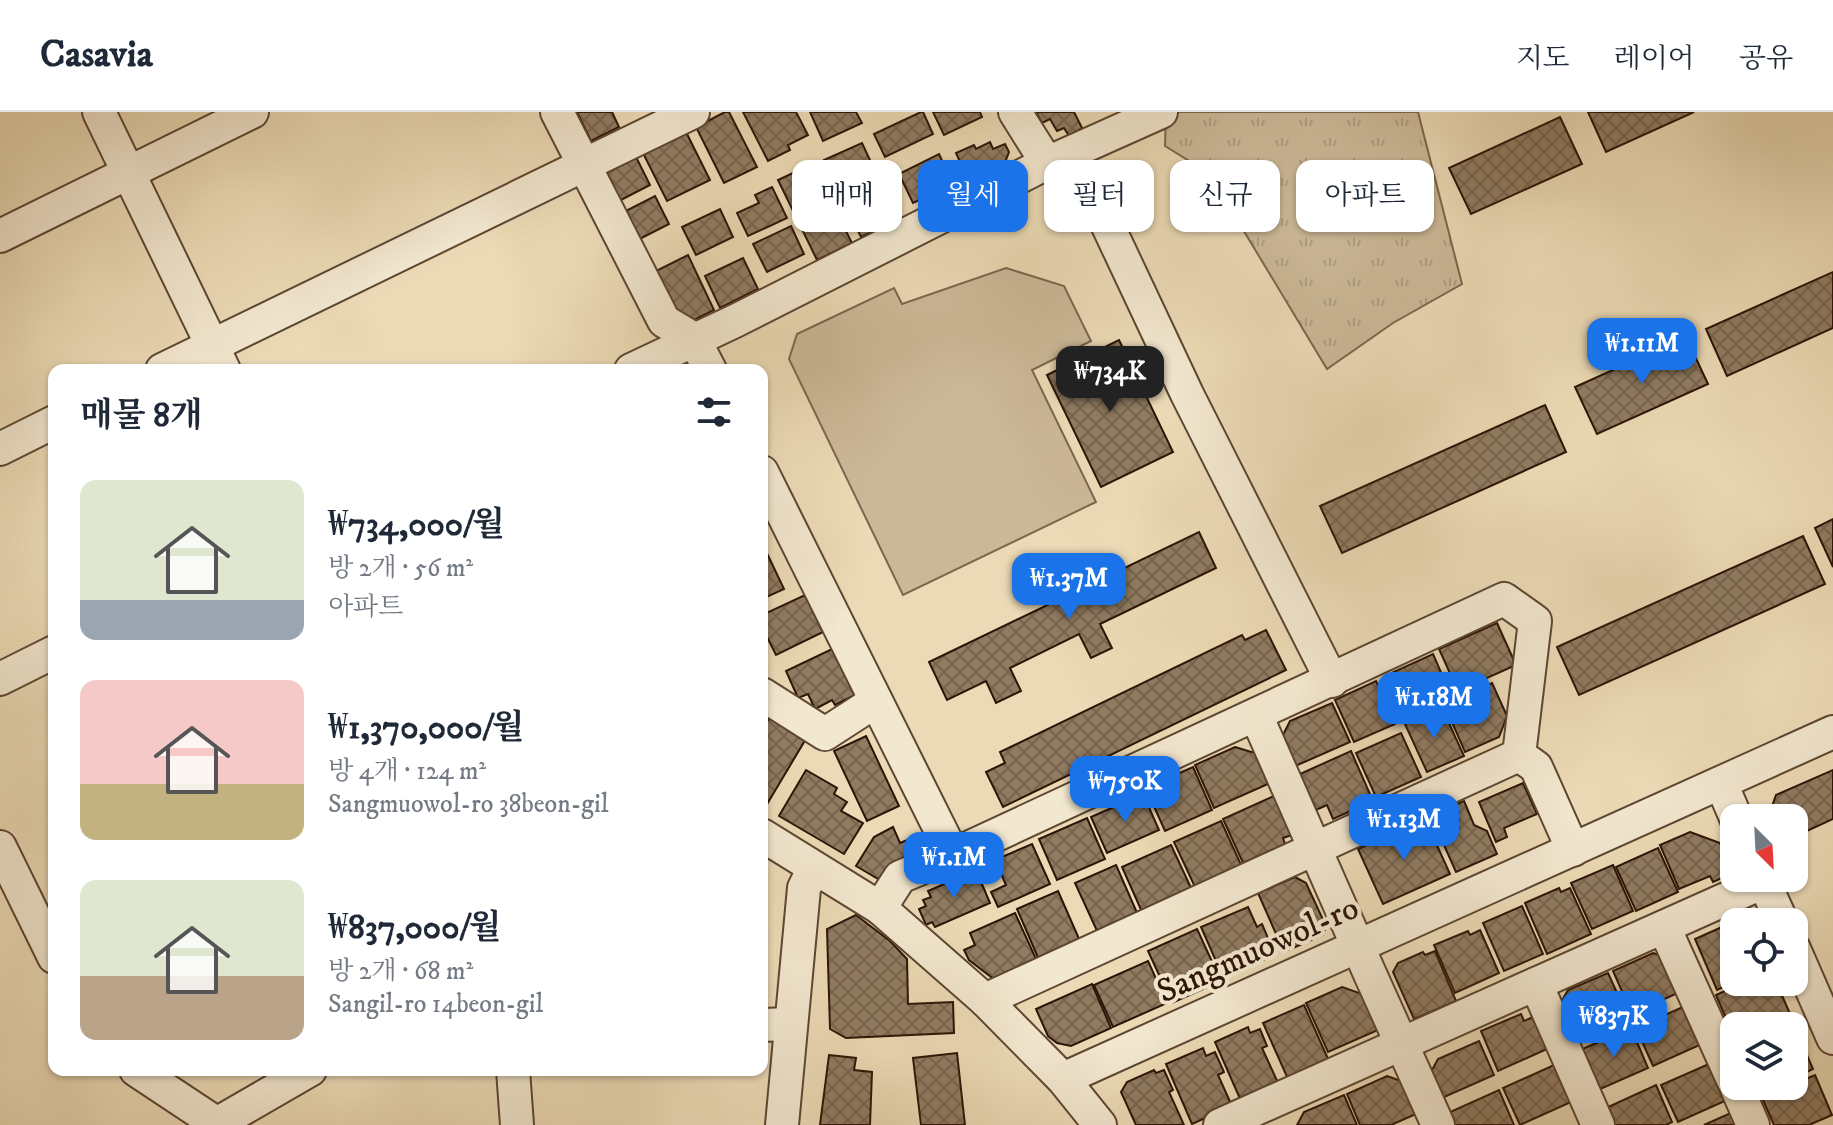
<!DOCTYPE html>
<html lang="ko">
<head>
<meta charset="utf-8">
<style>
  body { margin:0; font-family:"IM FELL DW Pica","Noto Serif KR",serif; background:#f2f2f3; color:#1f2937; height:100vh; display:flex; flex-direction:column; font-size:30px; white-space:nowrap }
  * { box-sizing:border-box; margin:0 }
  p { font-size:26px; color:#747a83 }
  .icon { flex:none; width:44px; height:44px; fill:none; stroke:currentColor; stroke-width:2; stroke-linecap:round; stroke-linejoin:round }
  .map { position:relative; flex:1; overflow:hidden }
  .details { position:absolute; left:48px; top:252px; width:720px; height:712px; display:flex; flex-direction:column; background:#fff; border-radius:16px; box-shadow:0 2px 6px #0004 }
  .details>* { flex:none }
  .top-card { position:absolute; left:792px; top:48px; width:760px; height:72px; display:flex; gap:16px }
  .needle { width:52px; rotate:156deg }
  .fabs { position:absolute; left:1720px; top:692px; display:grid; gap:16px }
  .fabs a { display:grid; place-items:center; width:88px; height:88px; border-radius:16px; background:#fff; box-shadow:0 2px 6px #0004; font-size:40px }
  .price { position:absolute; translate:-50% -68px; padding:0 18px; border-radius:16px; background:#1a73e8; color:#fff; font-size:26px; line-height:52px; filter:drop-shadow(0 2px 4px #0008) }
  .price::after { content:''; position:absolute; left:50%; top:48px; width:24px; height:18px; margin-left:-12px; background:inherit; clip-path:polygon(0 0,100% 0,50% 100%) }
  .price.selected { background:#222; color:#fff }
  ul { padding:0; list-style:none }
  li { display:flex; align-items:center; gap:24px; height:200px; padding:0 32px }
  li span { display:grid; place-items:center; flex:none; width:224px; height:160px; border-radius:16px; color:#555 }
  li>.icon { margin-inline-start:auto }
  span .icon { width:96px; height:96px; fill:#fffc; stroke-width:1 }
  li b { font-size:34px }
  h2 { display:flex; justify-content:space-between; align-items:center; height:96px; padding:0 32px; font-size:34px }
  .chip { padding:0 28px; border-radius:16px; background:#fff; box-shadow:0 2px 6px #0004; font-size:28px; line-height:72px }
  .chip.selected { background:#1a73e8; color:#fff }
  header { display:flex; align-items:center; gap:48px; box-sizing:border-box; height:112px; padding:0 40px; background:#fff; border-bottom:2px solid #e0e1e3 }
  header strong { font-size:38px }
  nav { display:flex; gap:44px; margin-inline-start:auto; font-size:28px }
  .map>svg:first-child { display:block }
  .park { fill:url(#park-tufts); stroke:#7c664e; stroke-width:2 }
  .pitch { fill:#cbb897; stroke:#7c664e; stroke-width:2 }
  .building { fill:url(#building-cross-hatch); stroke:#2d1406; stroke-width:2 }
  .lines { fill:none; stroke-linecap:round; stroke-linejoin:round }
  .minor-casing { stroke:#5c4632; stroke-width:36 }
  .minor { stroke:#f2e7cf; stroke-width:32 }
  .labels { text-anchor:middle; dominant-baseline:central; stroke-width:8; stroke-linejoin:round; paint-order:stroke }
  .street-label { font-size:34px; fill:#2d1406; stroke:#f2e7cf }
</style>
</head>
<body>
<header>
<strong>Casavia</strong>
<nav><a>지도</a><a>레이어</a><a>공유</a></nav>
</header>
<div class="map">
<svg width="1833" height="1013" viewBox="0 0 1833 1013">
  <defs>
    <pattern id="park-tufts" width="24" height="20" patternUnits="userSpaceOnUse" patternTransform="scale(2)"><rect width="24" height="20" fill="#cbb897"/><path d="M3 7l-1-3M5 7V3M7 7l1-3M15 17l-1-3M17 17v-4M19 17l1-3" fill="none" stroke="#af9d81"/></pattern>
    <pattern id="building-cross-hatch" width="8" height="8" patternUnits="userSpaceOnUse" patternTransform="scale(2)"><rect width="8" height="8" fill="#907b61"/><path d="M0 0l8 8M0 8l8-8" fill="none" stroke="#76644e"/></pattern>
  </defs>
  <rect width="100%" height="100%" fill="#ebdab5"/>
  <filter id="stains"><feTurbulence type="fractalNoise" baseFrequency=".0025" numOctaves="4"/><feColorMatrix values="0 0 0 0 .2 0 0 0 0 .09 0 0 0 0 .02 0 0 0 .5 -.17"/></filter>
  <radialGradient id="worn" r=".72"><stop offset=".6" stop-color="#630" stop-opacity="0"/><stop offset="1" stop-color="#630" stop-opacity=".3"/></radialGradient>
  <polygon class="park" points="1166,0 1418,0 1462,172 1393,211 1327,257 1239,111 1223,70 1165,34"/>
  <polygon class="pitch" points="1006,156 1064,174 1091,229 1032,258 1096,390 903,483 789,247 797,222 894,176 902,192"/>
  <g class="building">
    <polygon points="577,0 612,0 619,15 591,29"/>
    <polygon points="725,0 729,0 757,55 724,71 696,15"/>
    <polygon points="743,0 796,0 808,23 788,33 790,38 768,49"/>
    <polygon points="810,0 856,0 862,11 823,29"/>
    <polygon points="921,0 923,0 933,22 885,45 874,22"/>
    <polygon points="933,0 980,0 982,5 944,23"/>
    <polygon points="1036,0 1074,0 1082,16 1069,24 1064,16 1057,19 1050,7 1042,11"/>
    <polygon points="1588,0 1694,0 1606,40"/>
    <polygon points="1560,5 1582,52 1471,102 1449,56"/>
    <polygon points="686,20 710,68 667,89 643,41"/>
    <polygon points="990,30 993,37 1005,32 1009,40 1004,53 969,70 956,41 974,33 976,37"/>
    <polygon points="862,31 875,59 837,76 824,48"/>
    <polygon points="939,42 953,73 913,91 899,62"/>
    <polygon points="636,45 650,73 613,92 603,61"/>
    <polygon points="812,52 852,131 817,148 778,68"/>
    <polygon points="772,75 787,106 748,124 737,101 759,91 755,83"/>
    <polygon points="655,84 669,112 632,131 618,103"/>
    <polygon points="891,90 899,108 861,125 847,97 858,92 861,98 875,91 877,96"/>
    <polygon points="720,97 733,125 696,143 682,115"/>
    <polygon points="791,114 804,142 767,160 753,132"/>
    <polygon points="688,143 714,198 688,211 646,164"/>
    <polygon points="743,146 758,177 720,196 705,164"/>
    <polygon points="1833,160 1833,216 1727,264 1706,217"/>
    <polygon points="1686,225 1708,272 1597,322 1575,275"/>
    <polygon points="1119,228 1173,340 1101,375 1047,263"/>
    <polygon points="1545,293 1566,340 1342,441 1320,394"/>
    <polygon points="1833,407 1833,455 1815,416"/>
    <polygon points="1199,420 1216,456 1100,512 1112,536 1091,546 1079,522 1010,556 1021,579 996,591 986,569 947,588 929,550"/>
    <polygon points="1803,424 1825,472 1579,583 1557,535"/>
    <polygon points="764,435 784,477 762,487 762,436"/>
    <polygon points="805,483 823,520 776,543 762,515 762,503"/>
    <polygon points="1497,511 1516,553 1458,579 1439,537"/>
    <polygon points="1266,518 1286,558 1003,695 986,660 1005,651 1000,640 1242,523 1245,528"/>
    <polygon points="832,537 855,583 835,593 832,588 815,597 808,582 798,586 786,559"/>
    <polygon points="1433,542 1452,586 1404,608 1385,564"/>
    <polygon points="1376,569 1395,612 1354,630 1335,588"/>
    <polygon points="1492,571 1507,604 1499,625 1465,640 1444,592"/>
    <polygon points="1332,591 1350,630 1293,655 1281,627 1290,609"/>
    <polygon points="1442,596 1464,644 1427,660 1405,612"/>
    <polygon points="771,603 807,625 763,699 762,618"/>
    <polygon points="1401,621 1421,665 1376,685 1356,641"/>
    <polygon points="866,624 899,694 867,709 834,639"/>
    <polygon points="1235,635 1255,641 1268,672 1214,696 1195,653"/>
    <polygon points="1351,639 1373,689 1333,707 1327,693 1316,698 1300,662"/>
    <polygon points="1193,655 1212,698 1165,719 1147,679 1160,673 1159,670"/>
    <polygon points="806,658 837,676 834,682 847,690 841,699 863,711 844,742 779,704"/>
    <polygon points="1833,658 1833,707 1794,725 1794,706 1768,706 1776,683"/>
    <polygon points="1523,671 1537,702 1504,716 1507,725 1496,730 1479,690"/>
    <polygon points="1143,682 1159,718 1107,741 1091,705"/>
    <polygon points="1274,684 1292,723 1283,726 1285,732 1243,751 1223,707"/>
    <polygon points="1464,689 1474,713 1487,719 1497,742 1456,760 1431,704"/>
    <polygon points="1087,706 1105,747 1057,768 1039,727"/>
    <polygon points="1425,707 1450,762 1383,792 1358,737"/>
    <polygon points="1221,709 1242,755 1195,775 1174,730"/>
    <polygon points="893,715 900,731 922,722 926,730 919,749 878,767 856,754 874,725"/>
    <polygon points="1690,720 1720,731 1733,761 1713,770 1710,764 1679,777 1660,733"/>
    <polygon points="1032,732 1050,772 998,795 991,780 1006,773 995,748"/>
    <polygon points="1171,733 1192,778 1142,800 1122,755"/>
    <polygon points="1658,736 1678,780 1636,799 1616,755"/>
    <polygon points="1116,753 1138,803 1098,821 1075,771"/>
    <polygon points="1613,753 1633,799 1592,817 1571,771"/>
    <polygon points="976,758 990,791 935,815 932,810 926,813 919,797 926,794 923,788 931,785 928,779"/>
    <polygon points="1295,765 1306,771 1326,814 1323,823 1284,840 1258,781"/>
    <polygon points="1559,776 1561,780 1570,776 1591,822 1547,842 1525,791"/>
    <polygon points="1058,779 1080,829 1039,848 1017,797"/>
    <polygon points="1522,794 1543,842 1504,859 1483,811"/>
    <polygon points="1248,795 1257,815 1262,812 1273,838 1268,840 1270,845 1223,865 1201,815"/>
    <polygon points="1015,801 1037,849 995,868 969,848 964,838 975,833 970,821"/>
    <polygon points="856,803 890,829 907,847 908,892 953,890 954,921 846,926 830,917 827,817"/>
    <polygon points="1742,806 1744,810 1734,810 1734,870 1717,878 1695,827"/>
    <polygon points="1197,817 1221,869 1172,891 1148,839"/>
    <polygon points="1480,818 1499,861 1455,881 1434,833 1468,819 1470,823"/>
    <polygon points="1435,839 1456,889 1414,907 1393,860 1398,851 1423,840 1425,843"/>
    <polygon points="1653,841 1667,846 1682,879 1632,902 1613,859"/>
    <polygon points="1148,849 1167,891 1113,915 1094,873"/>
    <polygon points="1608,861 1627,903 1575,926 1560,892 1568,878"/>
    <polygon points="1745,870 1776,870 1791,904 1769,914 1734,914 1734,925 1716,883"/>
    <polygon points="1092,872 1111,916 1071,934 1057,931 1048,924 1036,897"/>
    <polygon points="1342,875 1362,882 1378,918 1328,940 1306,891"/>
    <polygon points="1304,893 1329,949 1288,967 1263,911"/>
    <polygon points="1687,893 1704,931 1653,954 1636,916"/>
    <polygon points="1521,902 1524,909 1533,905 1547,937 1498,959 1481,919"/>
    <polygon points="1793,911 1813,957 1794,966 1794,914 1786,914"/>
    <polygon points="1248,915 1250,921 1260,917 1267,934 1262,936 1279,973 1241,989 1215,930"/>
    <polygon points="1631,916 1648,956 1598,978 1580,938"/>
    <polygon points="1479,929 1494,963 1442,986 1431,960 1438,947"/>
    <polygon points="1203,936 1206,944 1215,940 1224,960 1218,963 1232,994 1192,1012 1166,952"/>
    <polygon points="957,941 965,1013 921,1013 913,946"/>
    <polygon points="829,943 856,946 854,958 872,960 870,1013 820,1013"/>
    <polygon points="1711,951 1727,988 1678,1010 1661,973"/>
    <polygon points="1554,953 1571,990 1520,1013 1503,976"/>
    <polygon points="1154,958 1156,961 1164,958 1173,978 1169,980 1184,1013 1136,1013 1121,980 1127,970"/>
    <polygon points="1815,963 1832,1003 1809,1013 1774,1013 1762,986 1790,974 1794,974 1794,972"/>
    <polygon points="1387,964 1401,969 1416,1002 1391,1013 1360,1013 1347,982"/>
    <polygon points="1656,973 1672,1010 1666,1013 1614,1013 1606,996"/>
    <polygon points="1499,978 1514,1013 1453,1013 1448,1001"/>
    <polygon points="1344,983 1357,1013 1297,1013 1304,1000"/>
    <polygon points="1733,1000 1738,1013 1704,1013"/>
  </g>
  <g class="lines">
    <g class="minor-casing">
      <g id="minor">
        <polyline points="99,0 224,258"/>
        <polyline points="557,0 664,209 694,227 710,258"/>
        <polyline points="1015,0 1047,51 1069,49 1083,61 1187,282 1332,569"/>
        <polyline points="0,124 252,0"/>
        <polyline points="162,258 693,0"/>
        <polyline points="631,258 735,209 1047,51 1161,0"/>
        <polyline points="0,337 54,310"/>
        <polyline points="762,360 953,743 1504,487 1535,509 1519,643 985,888"/>
        <polyline points="0,567 54,540"/>
        <polyline points="762,582 825,622 876,589"/>
        <polyline points="1256,603 1370,862 1438,1013"/>
        <polyline points="1519,643 1536,655 1573,738"/>
        <polyline points="1721,671 1736,706"/>
        <polyline points="762,723 880,796 985,888 1063,967 1100,1013"/>
        <polyline points="0,735 54,845"/>
        <polyline points="1762,766 1782,810"/>
        <polyline points="880,796 900,765 953,743"/>
        <polyline points="1664,815 1734,970"/>
        <polyline points="1794,837 1833,926"/>
        <polyline points="1536,872 1598,1013"/>
        <polyline points="762,913 790,912"/>
        <polyline points="136,958 219,1013"/>
        <polyline points="513,958 517,1013"/>
        <polyline points="1063,967 1833,620"/>
        <polyline points="1736,974 1753,1013"/>
        <polyline points="218,1011 310,958"/>
        <polyline points="782,1013 804,776 814,756"/>
        <polyline points="1220,1013 1764,770"/>
      </g>
    </g>
    <use href="#minor" class="minor"/>
  </g>
  <g class="labels">
    <g class="street-label">
      <text transform="translate(1258 838) rotate(-24)">Sangmuowol-ro</text>
    </g>
  </g>
  <rect width="100%" height="100%" filter="url(#stains)"/>
  <rect width="100%" height="100%" fill="url(#worn)"/>
</svg>
<div class="fabs">
<a><svg class="needle" viewBox="-14 -14 28 28"><path d="M0-13l5 13h-10z" fill="#e53935"/><path d="M0 13l5-13h-10z" fill="#747a83"/></svg></a>
<a><svg class="icon" aria-label="locate" viewBox="0 0 24 24"><circle cx="12" cy="12" r="6"/><path d="M12 2v4M12 18v4M2 12h4M18 12h4"/></svg></a>
<a><svg class="icon" aria-label="layers" viewBox="0 0 24 24"><path d="M12 4l9 5-9 5-9-5zM3 14l9 5 9-5"/></svg></a>
</div>
<b class="price" style="left:1642px;top:274px">₩1.11M</b>
<b class="price selected" style="left:1110px;top:302px">₩734K</b>
<b class="price" style="left:1069px;top:509px">₩1.37M</b>
<b class="price" style="left:1434px;top:628px">₩1.18M</b>
<b class="price" style="left:1125px;top:712px">₩750K</b>
<b class="price" style="left:1404px;top:750px">₩1.13M</b>
<b class="price" style="left:954px;top:788px">₩1.1M</b>
<b class="price" style="left:1614px;top:947px">₩837K</b>
<div class="top-card">
<a class="chip">매매</a>
<a class="chip selected">월세</a>
<a class="chip">필터</a>
<a class="chip">신규</a>
<a class="chip">아파트</a>
</div>
<section class="details">
<h2>매물 8개<svg class="icon" aria-label="filters" viewBox="0 0 24 24"><path d="M4 7h16M4 17h16"/><circle cx="9" cy="7" r="2"/><circle cx="15" cy="17" r="2"/></svg></h2>
<ul>
<li><span style="background:linear-gradient(#dfe7d0 75%,#9aa5b1 0)"><svg class="icon" aria-label="home" viewBox="0 0 24 24"><path d="M3 11l9-7 9 7M6 9v11h12V9"/></svg></span><div><b>₩734,000/월</b><p>방 2개 · 56 m²</p><p>아파트</p></div></li>
<li><span style="background:linear-gradient(#f6c9c9 65%,#c2b280 0)"><svg class="icon" aria-label="home" viewBox="0 0 24 24"><path d="M3 11l9-7 9 7M6 9v11h12V9"/></svg></span><div><b>₩1,370,000/월</b><p>방 4개 · 124 m²</p><p>Sangmuowol-ro 38beon-gil</p></div></li>
<li><span style="background:linear-gradient(#dfe7d0 60%,#b9a48a 0)"><svg class="icon" aria-label="home" viewBox="0 0 24 24"><path d="M3 11l9-7 9 7M6 9v11h12V9"/></svg></span><div><b>₩837,000/월</b><p>방 2개 · 68 m²</p><p>Sangil-ro 14beon-gil</p></div></li>
</ul>
</section>
</div>
</body>
</html>
